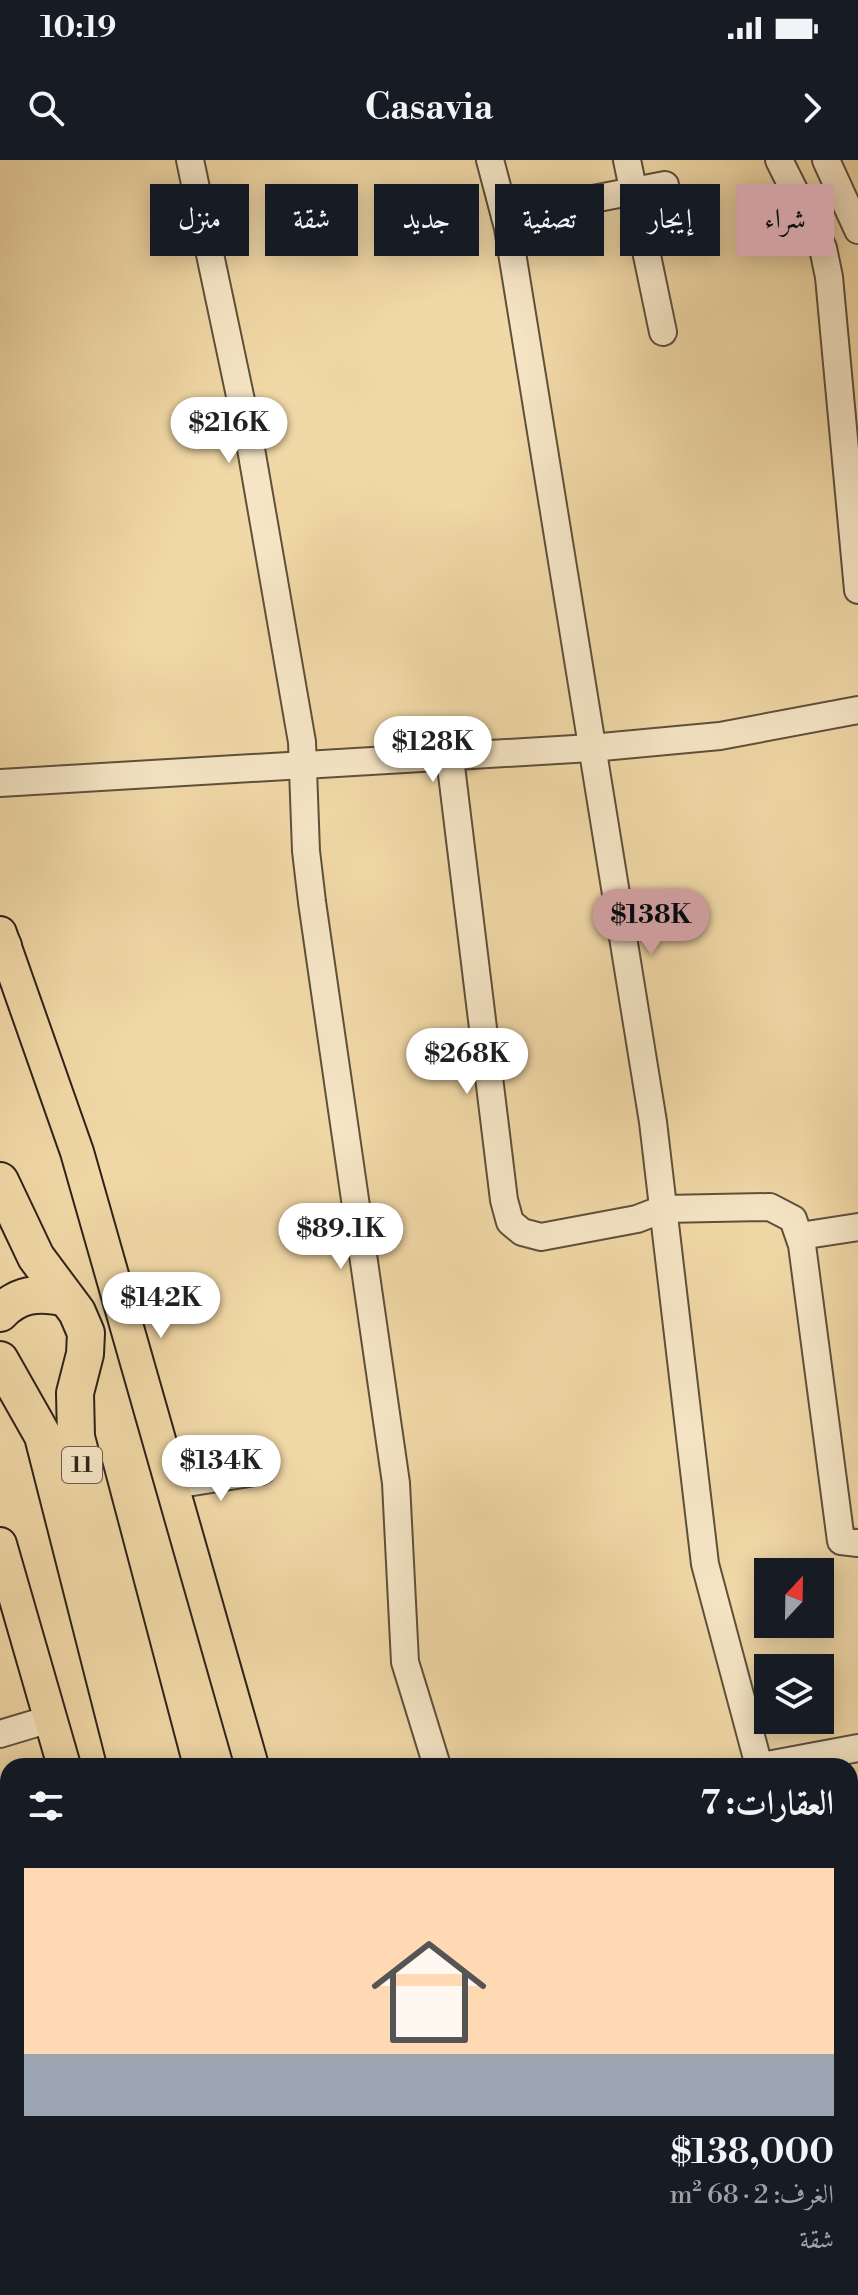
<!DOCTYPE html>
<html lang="ar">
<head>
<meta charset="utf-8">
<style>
  body { margin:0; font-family:"Libre Bodoni",Amiri,serif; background:#20242c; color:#f1f3f6; direction:rtl; height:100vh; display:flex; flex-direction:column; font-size:30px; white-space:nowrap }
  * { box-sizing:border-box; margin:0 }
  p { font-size:26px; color:#9ea1a6 }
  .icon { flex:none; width:44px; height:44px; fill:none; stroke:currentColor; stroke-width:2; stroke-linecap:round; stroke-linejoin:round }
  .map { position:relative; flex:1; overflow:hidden; direction:ltr }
  .details { position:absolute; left:0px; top:1598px; width:858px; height:538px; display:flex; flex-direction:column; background:#171b24; border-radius:24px 24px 0 0; box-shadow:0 4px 20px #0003; direction:rtl }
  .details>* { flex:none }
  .hud { position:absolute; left:24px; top:24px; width:810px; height:72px; direction:rtl; display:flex; gap:16px }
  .needle { width:52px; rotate:22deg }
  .controls { position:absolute; left:754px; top:1398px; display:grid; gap:16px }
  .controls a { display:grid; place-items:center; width:80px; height:80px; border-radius:0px; background:#171b24; box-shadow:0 4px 20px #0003; font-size:40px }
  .price { position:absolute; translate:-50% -68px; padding:0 18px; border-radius:28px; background:#fff; color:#222; font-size:26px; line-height:52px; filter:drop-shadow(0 2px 4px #0008) }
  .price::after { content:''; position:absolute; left:50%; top:48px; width:24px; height:18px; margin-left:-12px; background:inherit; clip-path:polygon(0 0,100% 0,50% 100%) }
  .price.selected { background:#c59692; color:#111 }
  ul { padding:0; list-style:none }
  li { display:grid; align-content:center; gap:16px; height:424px; padding:0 24px }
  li+li { border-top:2px solid #363941 }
  li span { display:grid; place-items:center; height:248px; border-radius:0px; color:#555 }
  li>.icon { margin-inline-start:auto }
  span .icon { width:144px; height:144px; fill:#fffc; stroke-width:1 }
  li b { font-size:34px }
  h2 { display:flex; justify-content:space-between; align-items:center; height:96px; padding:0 24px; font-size:34px }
  .tag { padding:0 28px; border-radius:0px; background:#171b24; box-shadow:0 4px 20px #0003; font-size:28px; line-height:72px }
  .tag.selected { background:#c59692; color:#111 }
  .status { display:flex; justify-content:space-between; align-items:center; height:56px; padding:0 40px; background:#171b24; direction:ltr }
  .status svg { height:22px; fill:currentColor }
  header { display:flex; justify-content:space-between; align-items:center; height:104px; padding:0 24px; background:#171b24; font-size:36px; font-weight:700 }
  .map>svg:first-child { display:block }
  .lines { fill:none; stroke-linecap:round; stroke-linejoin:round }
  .minor-casing { stroke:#5e503c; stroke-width:30 }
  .major-casing { stroke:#2d2219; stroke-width:36 }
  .highway-casing { stroke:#2d2219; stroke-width:40 }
  .minor { stroke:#f6e6c6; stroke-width:26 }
  .major { stroke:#f1d8a7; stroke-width:32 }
  .highway { stroke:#f1d8a7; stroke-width:36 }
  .labels { text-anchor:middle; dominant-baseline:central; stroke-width:6; stroke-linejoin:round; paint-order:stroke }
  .shield { fill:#f6e6c6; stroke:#695d4d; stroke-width:2 }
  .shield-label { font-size:22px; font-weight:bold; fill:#2d2219 }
</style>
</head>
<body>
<div class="status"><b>10:19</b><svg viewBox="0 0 49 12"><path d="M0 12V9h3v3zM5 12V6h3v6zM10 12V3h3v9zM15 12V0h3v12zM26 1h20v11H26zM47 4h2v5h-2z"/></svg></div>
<header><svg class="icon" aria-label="forward" viewBox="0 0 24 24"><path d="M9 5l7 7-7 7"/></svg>Casavia<svg class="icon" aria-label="search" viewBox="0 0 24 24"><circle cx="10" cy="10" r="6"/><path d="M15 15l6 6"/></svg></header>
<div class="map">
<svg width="858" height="2135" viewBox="0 0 858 2135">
  <rect width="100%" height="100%" fill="#f1d8a7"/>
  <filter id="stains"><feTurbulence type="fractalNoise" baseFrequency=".0025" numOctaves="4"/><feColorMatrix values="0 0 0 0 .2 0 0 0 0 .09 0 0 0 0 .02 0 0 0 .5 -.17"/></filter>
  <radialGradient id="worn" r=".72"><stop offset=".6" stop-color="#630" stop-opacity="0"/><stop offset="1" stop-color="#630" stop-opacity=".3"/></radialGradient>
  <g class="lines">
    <g class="minor-casing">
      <g id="minor">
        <polyline points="190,0 250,283 302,582 306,691 312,742 396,1323 405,1502 437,1606"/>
        <polyline points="490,0 508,68 653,962 705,1404 759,1606"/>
        <polyline points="627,0 663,172"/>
        <polyline points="779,0 823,88 829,117 858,430"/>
        <polyline points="826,0 858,70"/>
        <polyline points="505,56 665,25"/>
        <polyline points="450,598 504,1040 510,1062 522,1072 541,1077 637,1059 663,1049 770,1047 793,1059 802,1085 841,1381 858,1383"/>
        <polyline points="0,623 591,588 720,576 858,550"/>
        <polyline points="800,1076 858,1067"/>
        <polyline points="174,1325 261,1311"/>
        <polyline points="0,1574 50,1559"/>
        <polyline points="762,1606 858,1588"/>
        <polyline points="0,1723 8,1721"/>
        <polyline points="850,1780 858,1779"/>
        <polyline points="0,1901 8,1930"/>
        <polyline points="850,1959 858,1990"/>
        <polyline points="850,2116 858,2114"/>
        <polyline points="64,2128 66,2135"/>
        <polyline points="143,2128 145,2135"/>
        <polyline points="594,2128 596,2135"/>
        <polyline points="726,2128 728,2135"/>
        <polyline points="785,2135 809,2128"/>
      </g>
    </g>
    <g class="major-casing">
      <g id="major">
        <polyline points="0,773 77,992 252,1606"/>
        <polyline points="0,1384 64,1606"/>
        <polyline points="212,2128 214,2135"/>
        <polyline points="400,2128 402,2135"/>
      </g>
    </g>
    <g class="highway-casing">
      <g id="highway">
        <polyline points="0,788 3,786"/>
        <polyline points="0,1021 36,1097 77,1152 86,1173 85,1194 75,1233 76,1277 163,1606"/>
        <path d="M0 1153C18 1134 38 1132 62 1137"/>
        <polyline points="0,1200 43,1276 127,1606"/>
        <polyline points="274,2128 276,2135"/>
        <polyline points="313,2128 315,2135"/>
      </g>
    </g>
    <use href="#minor" class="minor"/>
    <use href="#major" class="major"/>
    <use href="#highway" class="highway"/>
  </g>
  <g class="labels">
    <rect class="shield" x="62" y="1287" width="40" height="36" rx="6"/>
    <g class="shield-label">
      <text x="82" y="1305">11</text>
    </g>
  </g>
  <rect width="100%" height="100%" filter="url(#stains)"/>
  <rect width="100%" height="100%" fill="url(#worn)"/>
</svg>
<div class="controls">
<a><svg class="needle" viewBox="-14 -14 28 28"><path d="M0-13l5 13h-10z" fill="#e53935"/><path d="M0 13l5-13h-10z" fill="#9ea1a6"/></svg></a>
<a><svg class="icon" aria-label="layers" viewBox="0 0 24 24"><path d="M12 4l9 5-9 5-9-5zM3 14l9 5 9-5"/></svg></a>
</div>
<b class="price" style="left:229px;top:305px">$216K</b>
<b class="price" style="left:433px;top:624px">$128K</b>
<b class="price selected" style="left:651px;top:797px">$138K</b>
<b class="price" style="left:467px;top:936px">$268K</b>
<b class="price" style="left:341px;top:1111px">$89.1K</b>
<b class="price" style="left:161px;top:1180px">$142K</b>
<b class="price" style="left:221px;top:1343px">$134K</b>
<div class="hud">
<a class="tag selected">شراء</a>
<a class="tag">إيجار</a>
<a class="tag">تصفية</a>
<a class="tag">جديد</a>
<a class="tag">شقة</a>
<a class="tag">منزل</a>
</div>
<section class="details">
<h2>العقارات: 7<svg class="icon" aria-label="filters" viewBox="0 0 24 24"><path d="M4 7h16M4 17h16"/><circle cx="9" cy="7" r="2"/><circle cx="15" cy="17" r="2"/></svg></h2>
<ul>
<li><span style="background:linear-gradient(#ffd9b3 75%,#9aa5b1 0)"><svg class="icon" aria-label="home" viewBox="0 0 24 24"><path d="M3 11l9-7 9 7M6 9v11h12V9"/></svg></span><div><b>$138,000</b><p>الغرف: 2 · 68 m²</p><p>شقة</p></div></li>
</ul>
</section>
</div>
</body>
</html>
